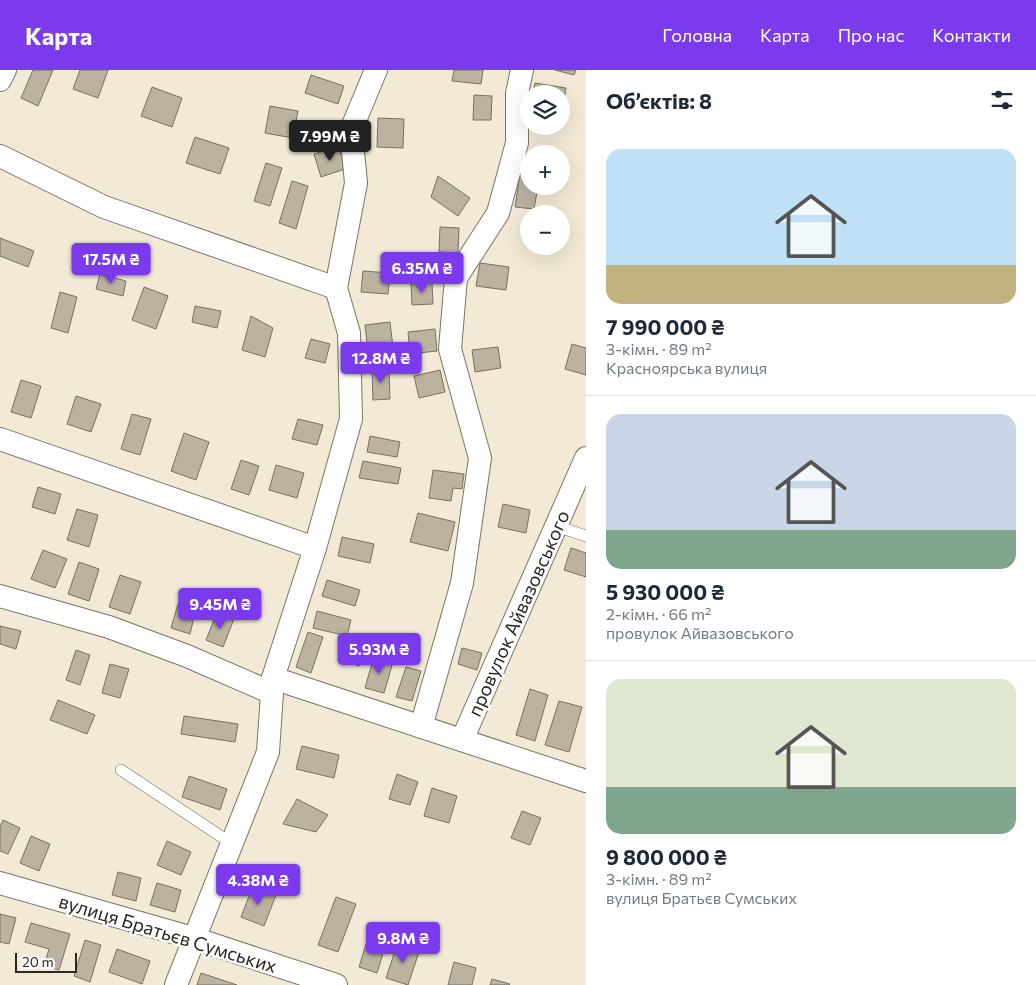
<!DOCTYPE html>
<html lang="uk">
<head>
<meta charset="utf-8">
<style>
  body { margin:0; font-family:Commissioner,sans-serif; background:#f6f6f7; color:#1f2937; height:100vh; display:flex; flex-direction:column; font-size:19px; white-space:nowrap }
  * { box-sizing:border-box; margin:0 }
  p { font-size:16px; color:#747a83 }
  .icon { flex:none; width:28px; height:28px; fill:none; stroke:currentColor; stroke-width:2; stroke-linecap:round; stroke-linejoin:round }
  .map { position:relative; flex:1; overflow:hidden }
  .side { display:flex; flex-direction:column; background:#fff; width:450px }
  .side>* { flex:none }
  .fabs { position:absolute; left:520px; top:15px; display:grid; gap:10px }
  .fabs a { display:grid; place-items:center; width:50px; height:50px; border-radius:50%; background:#fff; box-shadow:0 5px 20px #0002; font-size:25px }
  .scale { position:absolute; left:15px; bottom:12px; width:62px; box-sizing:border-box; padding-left:5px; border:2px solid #2b2820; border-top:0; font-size:14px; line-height:18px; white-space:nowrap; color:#2b2820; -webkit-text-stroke:4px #fff; paint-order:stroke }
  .price { position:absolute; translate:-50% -42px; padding:0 11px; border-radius:5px; background:#7c3aed; color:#fff; font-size:16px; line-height:32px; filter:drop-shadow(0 1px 2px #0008) }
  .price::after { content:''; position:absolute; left:50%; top:30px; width:15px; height:11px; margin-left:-8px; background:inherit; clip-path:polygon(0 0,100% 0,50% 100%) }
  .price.selected { background:#222; color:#fff }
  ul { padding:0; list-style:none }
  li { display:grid; align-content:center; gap:10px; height:265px; padding:0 20px }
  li+li { border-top:1px solid #e0e1e3 }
  li span { display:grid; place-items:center; height:155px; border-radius:15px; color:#555 }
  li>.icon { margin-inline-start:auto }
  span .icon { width:90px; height:90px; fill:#fffc; stroke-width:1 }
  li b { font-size:21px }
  h2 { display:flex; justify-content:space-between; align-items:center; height:60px; padding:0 20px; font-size:21px }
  header { display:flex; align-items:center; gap:30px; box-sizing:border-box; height:70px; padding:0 25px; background:#7c3aed; color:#fff }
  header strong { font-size:24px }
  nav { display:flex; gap:28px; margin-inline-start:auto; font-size:18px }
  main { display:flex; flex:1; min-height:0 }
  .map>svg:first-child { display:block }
  .building { fill:#bbb3a0; stroke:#787160 }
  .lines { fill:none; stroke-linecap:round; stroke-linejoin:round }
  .service-casing { stroke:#7b7462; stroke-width:12 }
  .minor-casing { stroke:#7b7462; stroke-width:24 }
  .service { stroke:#fff; stroke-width:11 }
  .minor { stroke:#fff; stroke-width:22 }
  .labels { text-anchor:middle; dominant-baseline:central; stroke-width:5; stroke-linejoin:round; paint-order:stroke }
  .street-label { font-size:19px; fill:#2b2820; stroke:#fff }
</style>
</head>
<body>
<header>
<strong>Карта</strong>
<nav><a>Головна</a><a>Карта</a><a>Про нас</a><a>Контакти</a></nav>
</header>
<main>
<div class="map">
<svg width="586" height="915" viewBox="0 0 586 915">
  <rect width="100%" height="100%" fill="#f2ead6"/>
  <g class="building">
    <polygon points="33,0 53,0 38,36 21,28"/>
    <polygon points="80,0 108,0 98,28 73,19"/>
    <polygon points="454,0 483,0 481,14 452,11"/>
    <polygon points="555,0 576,0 574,5"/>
    <polygon points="311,5 344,16 338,34 305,23"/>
    <polygon points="535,13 566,18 562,41 561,41 561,24 533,24"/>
    <polygon points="152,17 182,28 172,57 141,46"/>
    <polygon points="474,25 492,26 491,50 473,50"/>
    <polygon points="270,36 298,41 293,68 265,63"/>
    <polygon points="378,48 404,49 403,78 377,77"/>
    <polygon points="195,67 229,78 220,104 186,93"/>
    <polygon points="339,77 345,99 321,107 314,84"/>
    <polygon points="523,84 529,84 529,116 538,116 534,139 515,137"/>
    <polygon points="266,93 282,98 270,136 254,131"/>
    <polygon points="438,106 470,128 458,146 431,127"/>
    <polygon points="292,111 308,116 296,159 279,153"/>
    <polygon points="440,157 459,158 458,183 439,182"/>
    <polygon points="0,168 34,181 28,197 0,186"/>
    <polygon points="480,193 509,197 506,220 476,216"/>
    <polygon points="363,201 390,203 388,224 361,222"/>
    <polygon points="100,204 126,211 123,226 96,219"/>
    <polygon points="432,213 433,234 412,235 411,214"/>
    <polygon points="144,217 168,226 156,259 132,250"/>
    <polygon points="60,222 77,227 68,263 51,258"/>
    <polygon points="195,236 221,241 217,258 192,252"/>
    <polygon points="251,246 273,258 265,287 242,280"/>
    <polygon points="390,252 393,277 368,280 365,255"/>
    <polygon points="435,259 437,281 410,284 408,262"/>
    <polygon points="311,269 330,274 325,293 305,288"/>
    <polygon points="572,274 586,278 586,305 565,299"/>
    <polygon points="498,277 501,298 475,302 472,280"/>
    <polygon points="389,298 390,329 373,330 372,299"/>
    <polygon points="440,300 445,322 419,328 414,306"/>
    <polygon points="21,310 41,316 31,348 11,342"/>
    <polygon points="76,326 101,334 91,362 67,354"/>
    <polygon points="132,344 151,349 140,385 121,379"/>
    <polygon points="298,349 323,355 317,375 292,369"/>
    <polygon points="184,363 209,372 196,410 171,401"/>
    <polygon points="370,366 400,372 397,387 367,382"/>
    <polygon points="241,390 259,396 249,425 231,419"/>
    <polygon points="363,391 401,398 398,414 359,408"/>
    <polygon points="276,395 304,403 297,428 269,420"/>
    <polygon points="433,400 464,404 462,419 453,418 451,431 429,428"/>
    <polygon points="38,417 61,424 55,444 32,437"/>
    <polygon points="503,434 530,440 526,463 498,457"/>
    <polygon points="77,439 98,445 89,477 67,470"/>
    <polygon points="418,443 455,452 448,481 410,472"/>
    <polygon points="342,467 374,474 370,493 338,486"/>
    <polygon points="571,478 586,483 586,507 564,500"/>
    <polygon points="43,480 67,489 55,518 31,509"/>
    <polygon points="79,492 99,499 89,531 68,524"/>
    <polygon points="120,505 141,512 130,544 109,537"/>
    <polygon points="327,510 360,520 355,536 322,526"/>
    <polygon points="178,534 196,539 190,564 171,558"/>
    <polygon points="317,541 351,550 347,566 313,558"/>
    <polygon points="217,542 234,549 223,577 206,570"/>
    <polygon points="0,556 21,561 16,579 0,574"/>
    <polygon points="308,562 323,567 311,603 296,597"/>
    <polygon points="350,571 366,576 359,596 344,591"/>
    <polygon points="462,578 482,583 477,600 458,594"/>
    <polygon points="76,580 90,585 80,615 66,610"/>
    <polygon points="374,586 393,592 384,623 365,618"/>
    <polygon points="110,594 129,599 120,628 102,623"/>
    <polygon points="406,597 421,601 412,631 396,627"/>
    <polygon points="530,619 548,625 535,671 516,665"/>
    <polygon points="58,630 95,645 87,664 50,650"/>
    <polygon points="559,631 582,637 569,682 545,675"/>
    <polygon points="184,646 238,654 235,672 181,664"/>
    <polygon points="302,676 339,685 334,708 296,699"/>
    <polygon points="397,704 418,712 410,735 389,729"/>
    <polygon points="189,706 227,719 220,740 182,727"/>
    <polygon points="432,718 457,726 449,753 424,746"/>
    <polygon points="297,729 328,745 316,762 283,754"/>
    <polygon points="522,741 541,748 530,775 511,768"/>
    <polygon points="3,750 20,758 8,784 0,781 0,756"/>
    <polygon points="31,766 50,774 39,801 20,793"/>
    <polygon points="167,771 191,782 181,805 157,795"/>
    <polygon points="118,802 141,808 136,831 112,825"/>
    <polygon points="157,813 181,820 175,842 150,835"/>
    <polygon points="253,816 276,825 264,856 241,847"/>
    <polygon points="336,827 356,834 338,882 318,875"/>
    <polygon points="0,844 16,848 9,874 0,872"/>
    <polygon points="31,853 70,864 59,900 44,896 49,879 25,872"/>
    <polygon points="370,861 388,867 377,903 359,897"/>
    <polygon points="85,870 101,875 90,912 74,906"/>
    <polygon points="398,872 420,879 408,915 386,908"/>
    <polygon points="117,879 150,891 142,914 109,902"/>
    <polygon points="454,892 476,898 472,915 448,915"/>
    <polygon points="201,903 237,915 197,915"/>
    <polygon points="492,909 510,914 509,915 490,915"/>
  </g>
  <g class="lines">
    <g class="service-casing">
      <g id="service">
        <polyline points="556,456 586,466"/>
        <polyline points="121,700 231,773"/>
      </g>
    </g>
    <g class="minor-casing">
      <g id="minor">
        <polyline points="0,10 5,0"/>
        <polyline points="0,86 104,137 336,218"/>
        <polyline points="0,369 315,478"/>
        <polyline points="0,526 109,557 187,586 272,623"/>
        <polyline points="273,608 586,711"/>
        <polyline points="421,657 462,513 480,388 450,279 456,208 498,143 517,73 517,23 522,0"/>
        <polyline points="462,670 586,388"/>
        <polyline points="0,813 193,868 336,915"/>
        <polyline points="176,915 268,682 273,608 315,478 351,349 349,263 336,218 356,113 351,60 376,0"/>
      </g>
    </g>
    <use href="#service" class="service"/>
    <use href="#minor" class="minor"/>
  </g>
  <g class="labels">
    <g class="street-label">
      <text transform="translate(518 543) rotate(-66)">провулок Айвазовського</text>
      <text transform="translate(168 863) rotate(17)">вулиця Братьєв Сумських</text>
    </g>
  </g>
</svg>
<div class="fabs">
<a><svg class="icon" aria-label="layers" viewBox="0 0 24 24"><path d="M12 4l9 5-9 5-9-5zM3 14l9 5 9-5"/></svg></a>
<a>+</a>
<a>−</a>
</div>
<div class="scale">20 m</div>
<b class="price selected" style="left:330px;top:92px">7.99M ₴</b>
<b class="price" style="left:111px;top:215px">17.5M ₴</b>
<b class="price" style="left:422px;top:224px">6.35M ₴</b>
<b class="price" style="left:381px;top:314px">12.8M ₴</b>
<b class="price" style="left:220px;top:560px">9.45M ₴</b>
<b class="price" style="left:379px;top:605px">5.93M ₴</b>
<b class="price" style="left:258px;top:836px">4.38M ₴</b>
<b class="price" style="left:403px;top:894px">9.8M ₴</b>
</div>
<section class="side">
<h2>Об’єктів: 8<svg class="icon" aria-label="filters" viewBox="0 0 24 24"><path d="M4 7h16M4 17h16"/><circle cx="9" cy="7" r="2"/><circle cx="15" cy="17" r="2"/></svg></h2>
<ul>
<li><span style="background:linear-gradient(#bfe0f5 75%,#c2b280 0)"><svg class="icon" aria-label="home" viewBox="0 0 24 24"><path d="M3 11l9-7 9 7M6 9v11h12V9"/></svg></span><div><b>7 990 000 ₴</b><p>3-кімн. · 89 m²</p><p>Красноярська вулиця</p></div></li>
<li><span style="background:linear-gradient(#c9d6e8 75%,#7fa58c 0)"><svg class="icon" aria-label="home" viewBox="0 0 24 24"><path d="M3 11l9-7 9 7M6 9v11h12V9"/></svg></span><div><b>5 930 000 ₴</b><p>2-кімн. · 66 m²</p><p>провулок Айвазовського</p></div></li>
<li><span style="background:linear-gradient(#dfe7d0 70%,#7fa58c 0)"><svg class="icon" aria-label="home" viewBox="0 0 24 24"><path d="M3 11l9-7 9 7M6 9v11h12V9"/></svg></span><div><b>9 800 000 ₴</b><p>3-кімн. · 89 m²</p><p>вулиця Братьєв Сумських</p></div></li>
</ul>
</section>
</main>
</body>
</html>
